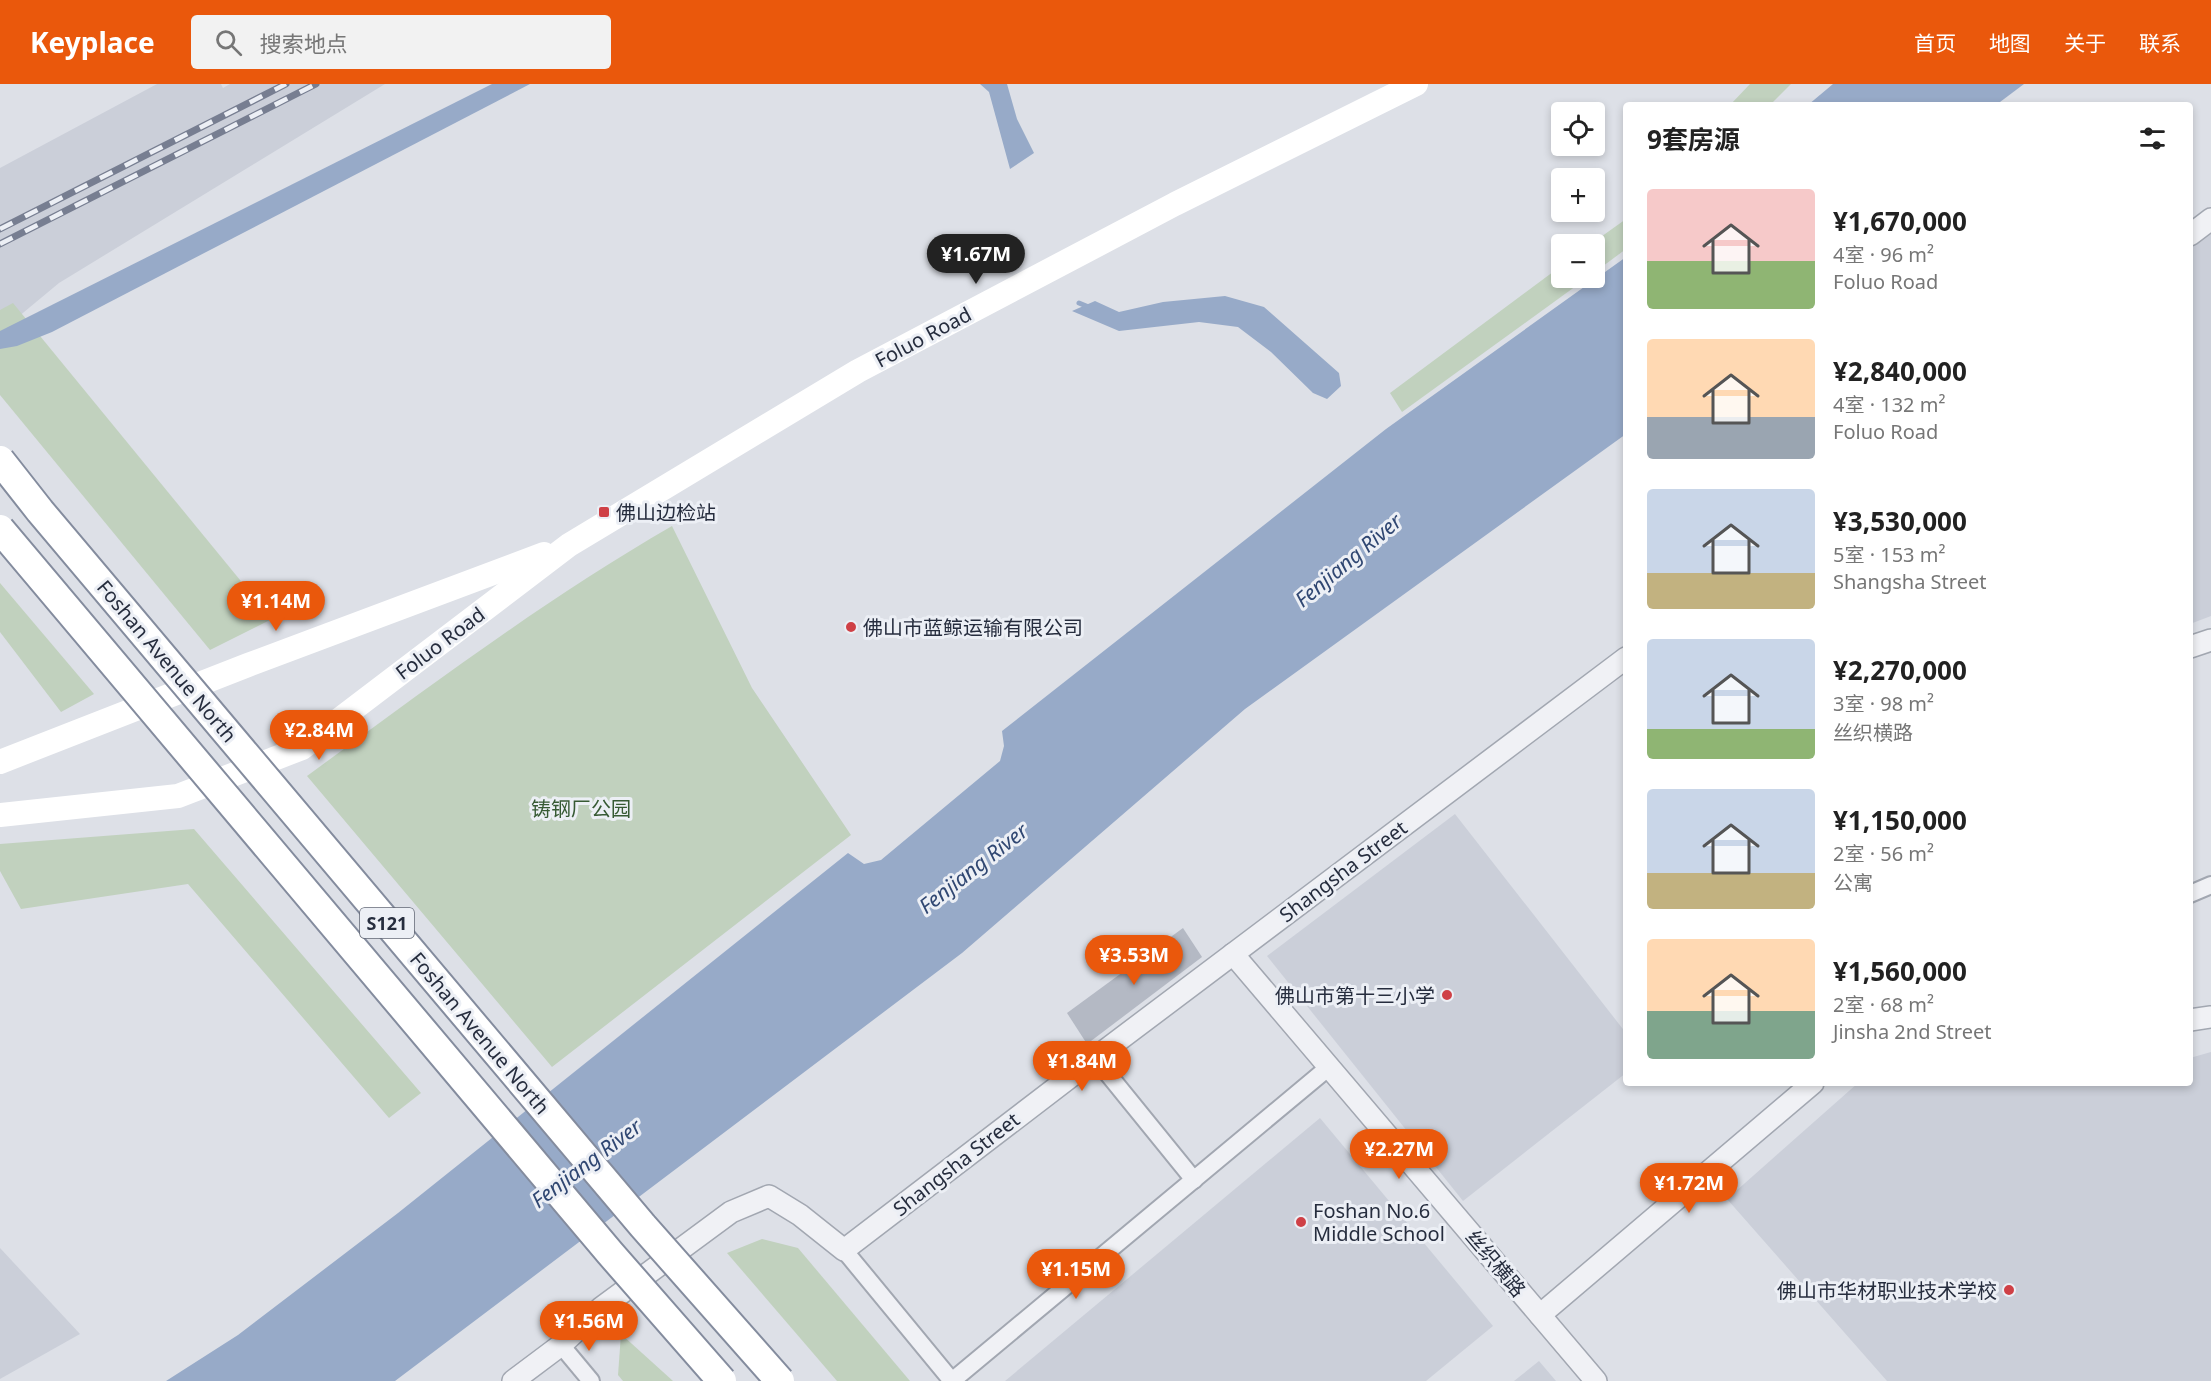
<!DOCTYPE html>
<html lang="zh">
<head>
<meta charset="utf-8">
<style>
  body { margin:0; font-family:"Noto Sans","Noto Sans SC",sans-serif; background:#f2f2f2; color:#222; height:100vh; display:flex; flex-direction:column; font-size:22px; white-space:nowrap }
  * { box-sizing:border-box; margin:0 }
  p { font-size:20px; color:#767676 }
  .icon { flex:none; width:33px; height:33px; fill:none; stroke:currentColor; stroke-width:2; stroke-linecap:round; stroke-linejoin:round }
  .map { position:relative; flex:1; overflow:hidden }
  .side { position:absolute; left:1623px; top:18px; width:570px; height:984px; display:flex; flex-direction:column; background:#fff; border-radius:6px; box-shadow:0 3px 9px #0003 }
  .side>* { flex:none }
  .tools { position:absolute; left:1551px; top:18px; display:grid; gap:12px }
  .tools a { display:grid; place-items:center; width:54px; height:54px; border-radius:6px; background:#fff; box-shadow:0 3px 9px #0003; font-size:30px }
  .price { position:absolute; translate:-50% -51px; padding:0 14px; border-radius:21px; background:#ea580c; color:#fff; font-size:20px; line-height:39px; filter:drop-shadow(0 2px 3px #0008) }
  .price::after { content:''; position:absolute; left:50%; top:36px; width:18px; height:14px; margin-left:-9px; background:inherit; clip-path:polygon(0 0,100% 0,50% 100%) }
  .price.on { background:#222; color:#fff }
  ul { padding:0; list-style:none }
  li { display:flex; align-items:center; gap:18px; height:150px; padding:0 24px }
  li span { display:grid; place-items:center; flex:none; width:168px; height:120px; border-radius:6px; color:#555 }
  li>.icon { margin-inline-start:auto }
  span .icon { width:72px; height:72px; fill:#fffc; stroke-width:1 }
  li b { font-size:26px }
  h2 { display:flex; justify-content:space-between; align-items:center; height:72px; padding:0 24px; font-size:26px }
  header { display:flex; align-items:center; gap:36px; box-sizing:border-box; height:84px; padding:0 30px; background:#ea580c; color:#fff }
  header strong { font-size:28px }
  nav { display:flex; gap:33px; margin-inline-start:auto; font-size:21px }
  .search { width:420px; height:54px; background:#f2f2f2; display:flex; align-items:center; gap:15px; box-sizing:border-box; padding:0 21px; border-radius:6px; color:#767676; font-size:22px }
  .map>svg:first-child { display:block }
  .built { fill:#cbcfd9 }
  .green { fill:#c1d1be }
  .water { fill:#97aac8 }
  .lines { fill:none; stroke-linecap:round; stroke-linejoin:round }
  .stream { stroke:#97aac8; stroke-width:5 }
  .building { fill:#b4b9c4 }
  .minor-casing { stroke:#a2a7b1; stroke-width:20 }
  .tertiary-casing { stroke:#a2a7b1; stroke-width:24 }
  .minor { stroke:#f0f1f5; stroke-width:16 }
  .tertiary { stroke:#f0f1f5; stroke-width:21 }
  .secondary { stroke:#fff; stroke-width:24 }
  .rail-casing { stroke:#777e91; stroke-width:7 }
  .rail { stroke:#eceff5; stroke-width:4.5; stroke-dasharray:14; stroke-linecap:butt }
  .trunk-bridge-casing { stroke:#848c9e; stroke-width:32; stroke-linecap:butt }
  .trunk-bridge { stroke:#fff; stroke-width:28 }
  .poi-dot { fill:#cf4046; stroke:#eceff5; stroke-width:2 }
  .labels { text-anchor:middle; dominant-baseline:central; stroke-width:6; stroke-linejoin:round; paint-order:stroke }
  .shield { fill:#eceff5; stroke:#616775; stroke-width:1.5 }
  .shield-label { font-size:18px; font-weight:bold; fill:#262d3e }
  .street-label { font-size:20px; fill:#262d3e; stroke:#eceff5 }
  .poi-label { font-size:20px; fill:#262d3e; stroke:#eceff5; text-anchor:start }
  .park-label { font-size:20px; fill:#375a34; stroke:#eceff5 }
  .water-label { font-size:21px; font-style:italic; fill:#304772; stroke:#eceff5 }
</style>
</head>
<body>
<header>
<strong>Keyplace</strong>
<div class="search"><svg class="icon" aria-label="search" viewBox="0 0 24 24"><circle cx="10" cy="10" r="6"/><path d="M15 15l6 6"/></svg>搜索地点</div>
<nav><a>首页</a><a>地图</a><a>关于</a><a>联系</a></nav>
</header>
<div class="map">
<svg width="2211" height="1297" viewBox="0 0 2211 1297">
  <rect width="100%" height="100%" fill="#dde0e7"/>
  <g class="built">
    <polygon points="157,0 221,0 223,4 230,0 385,0 59,199 0,248 0,84"/>
    <polygon points="2211,149 2211,532 2190,540 2190,165"/>
    <polygon points="1455,730 1626,949 1626,989 1463,1117 1267,872"/>
    <polygon points="2211,968 2211,1297 1887,1297 1727,1115 1858,999 2190,999 2190,974"/>
    <polygon points="1320,1034 1493,1242 1426,1297 1005,1297"/>
    <polygon points="0,1164 80,1250 0,1295"/>
    <polygon points="1539,1277 1556,1297 1514,1297"/>
  </g>
  <g class="green">
    <polygon points="1750,0 1791,0 1770,21 1730,21"/>
    <polygon points="1626,135 1626,165 1595,188 1594,160 1591,160"/>
    <polygon points="1561,182 1562,194 1587,194 1402,328 1390,309"/>
    <polygon points="13,219 272,535 210,566 0,311 0,226"/>
    <path d="M672 442 752 604 851 751 552 983 307 692C426 605 544 516 672 442Z"/>
    <polygon points="0,499 94,610 61,628 0,548"/>
    <polygon points="194,745 421,1009 389,1034 188,800 21,825 0,787 0,760"/>
    <polygon points="762,1155 798,1164 910,1297 837,1297 727,1169"/>
    <polygon points="621,1250 673,1297 623,1297 618,1291"/>
  </g>
  <g class="water">
    <polygon points="492,0 530,0 52,248 17,262 0,265 0,247"/>
    <polygon points="980,0 1007,0 1017,35 1034,69 1010,85 989,8"/>
    <polygon points="1833,0 2024,0 1996,21 1808,21"/>
    <polygon points="1626,173 1626,350 1245,625 962,869 395,1297 166,1297 238,1251 398,1129 848,769 864,780 881,776 1000,677 1004,662 1002,647 1386,345"/>
    <polygon points="1225,212 1264,223 1339,289 1341,302 1327,315 1313,309 1271,268 1238,243 1199,238 1119,247 1072,227 1095,217 1119,228 1163,218"/>
  </g>
  <g class="lines">
    <polyline class="stream" points="1079,219 1091,224"/>
  </g>
  <polygon class="building" points="1183,844 1202,873 1087,960 1067,929"/>
  <g class="lines">
    <g class="minor-casing">
      <g id="minor">
        <polyline points="2190,810 2211,801"/>
        <polyline points="1095,974 1194,1096"/>
        <polyline points="844,1166 952,1297 1329,983"/>
        <polyline points="561,1261 591,1297"/>
      </g>
    </g>
    <g class="tertiary-casing">
      <g id="tertiary">
        <polyline points="2190,151 2211,135"/>
        <polyline points="2190,563 2211,556"/>
        <polyline points="1233,870 1596,1297"/>
        <polyline points="2190,936 2211,933"/>
        <polyline points="1540,1231 1813,999"/>
        <polyline points="513,1297 561,1261 601,1224 731,1128 769,1112 800,1131 844,1166 1095,974 1626,574"/>
      </g>
    </g>
    <use href="#minor" class="minor"/>
    <use href="#tertiary" class="tertiary"/>
    <g class="secondary">
      <polyline points="0,678 248,581 544,470"/>
      <polyline points="0,731 178,712 302,664 569,461 858,287 1175,120 1416,0"/>
    </g>
    <g class="rail-casing">
      <g id="rail">
        <polyline points="0,145 286,0"/>
        <polyline points="0,160 316,0"/>
      </g>
    </g>
    <use href="#rail" class="rail"/>
    <g class="trunk-bridge-casing">
      <g id="trunk-bridge">
        <polyline points="0,376 40,427 643,1142 780,1297"/>
        <polyline points="0,445 610,1169 722,1297"/>
      </g>
    </g>
    <use href="#trunk-bridge" class="trunk-bridge"/>
  </g>
  <g class="poi-dot">
    <rect x="598" y="422" width="12" height="12" rx="3"/>
    <circle cx="851" cy="543" r="6"/>
    <circle cx="1447" cy="911" r="6"/>
    <circle cx="1301" cy="1138" r="6"/>
    <circle cx="2009" cy="1206" r="6"/>
  </g>
  <g class="labels">
    <rect class="shield" x="360" y="824" width="54" height="30" rx="4.5"/>
    <g class="shield-label">
      <text x="387" y="839">S121</text>
    </g>
    <g class="street-label">
      <text transform="translate(923 253) rotate(-28)">Foluo Road</text>
      <text transform="translate(440 559) rotate(-37)">Foluo Road</text>
      <text transform="translate(167 577) rotate(50)">Foshan Avenue North</text>
      <text transform="translate(1343 787) rotate(-37)">Shangsha Street</text>
      <text transform="translate(480 949) rotate(50)">Foshan Avenue North</text>
      <text transform="translate(956 1080) rotate(-38)">Shangsha Street</text>
      <text transform="translate(1496 1179) rotate(50)">丝织横路</text>
    </g>
    <g class="poi-label">
      <text x="616" y="428">佛山边检站</text>
      <text x="863" y="543">佛山市蓝鲸运输有限公司</text>
      <text x="1435" y="911" text-anchor="end">佛山市第十三小学</text>
      <text x="1313" y="1126">Foshan No.6<tspan x="1313" dy="23">Middle School</tspan></text>
      <text x="1997" y="1206" text-anchor="end">佛山市华材职业技术学校</text>
    </g>
    <g class="park-label">
      <text x="581" y="724">铸钢厂公园</text>
    </g>
    <g class="water-label">
      <text transform="translate(1348 476) rotate(-40)">Fenjiang River</text>
      <text transform="translate(973 784) rotate(-38)">Fenjiang River</text>
      <text transform="translate(586 1079) rotate(-37)">Fenjiang River</text>
    </g>
  </g>
</svg>
<div class="tools">
<a><svg class="icon" aria-label="locate" viewBox="0 0 24 24"><circle cx="12" cy="12" r="6"/><path d="M12 2v4M12 18v4M2 12h4M18 12h4"/></svg></a>
<a>+</a>
<a>−</a>
</div>
<b class="price on" style="left:976px;top:201px">¥1.67M</b>
<b class="price" style="left:276px;top:548px">¥1.14M</b>
<b class="price" style="left:319px;top:677px">¥2.84M</b>
<b class="price" style="left:1134px;top:902px">¥3.53M</b>
<b class="price" style="left:1082px;top:1008px">¥1.84M</b>
<b class="price" style="left:1399px;top:1096px">¥2.27M</b>
<b class="price" style="left:1689px;top:1130px">¥1.72M</b>
<b class="price" style="left:1076px;top:1216px">¥1.15M</b>
<b class="price" style="left:589px;top:1268px">¥1.56M</b>
<section class="side">
<h2>9套房源<svg class="icon" aria-label="filters" viewBox="0 0 24 24"><path d="M4 7h16M4 17h16"/><circle cx="9" cy="7" r="2"/><circle cx="15" cy="17" r="2"/></svg></h2>
<ul>
<li><span style="background:linear-gradient(#f6c9c9 60%,#8fb573 0)"><svg class="icon" aria-label="home" viewBox="0 0 24 24"><path d="M3 11l9-7 9 7M6 9v11h12V9"/></svg></span><div><b>¥1,670,000</b><p>4室 · 96 m²</p><p>Foluo Road</p></div></li>
<li><span style="background:linear-gradient(#ffd9b3 65%,#9aa5b1 0)"><svg class="icon" aria-label="home" viewBox="0 0 24 24"><path d="M3 11l9-7 9 7M6 9v11h12V9"/></svg></span><div><b>¥2,840,000</b><p>4室 · 132 m²</p><p>Foluo Road</p></div></li>
<li><span style="background:linear-gradient(#c9d6e8 70%,#c2b280 0)"><svg class="icon" aria-label="home" viewBox="0 0 24 24"><path d="M3 11l9-7 9 7M6 9v11h12V9"/></svg></span><div><b>¥3,530,000</b><p>5室 · 153 m²</p><p>Shangsha Street</p></div></li>
<li><span style="background:linear-gradient(#c9d6e8 75%,#8fb573 0)"><svg class="icon" aria-label="home" viewBox="0 0 24 24"><path d="M3 11l9-7 9 7M6 9v11h12V9"/></svg></span><div><b>¥2,270,000</b><p>3室 · 98 m²</p><p>丝织横路</p></div></li>
<li><span style="background:linear-gradient(#c9d6e8 70%,#c2b280 0)"><svg class="icon" aria-label="home" viewBox="0 0 24 24"><path d="M3 11l9-7 9 7M6 9v11h12V9"/></svg></span><div><b>¥1,150,000</b><p>2室 · 56 m²</p><p>公寓</p></div></li>
<li><span style="background:linear-gradient(#ffd9b3 60%,#7fa58c 0)"><svg class="icon" aria-label="home" viewBox="0 0 24 24"><path d="M3 11l9-7 9 7M6 9v11h12V9"/></svg></span><div><b>¥1,560,000</b><p>2室 · 68 m²</p><p>Jinsha 2nd Street</p></div></li>
</ul>
</section>
</div>
</body>
</html>
